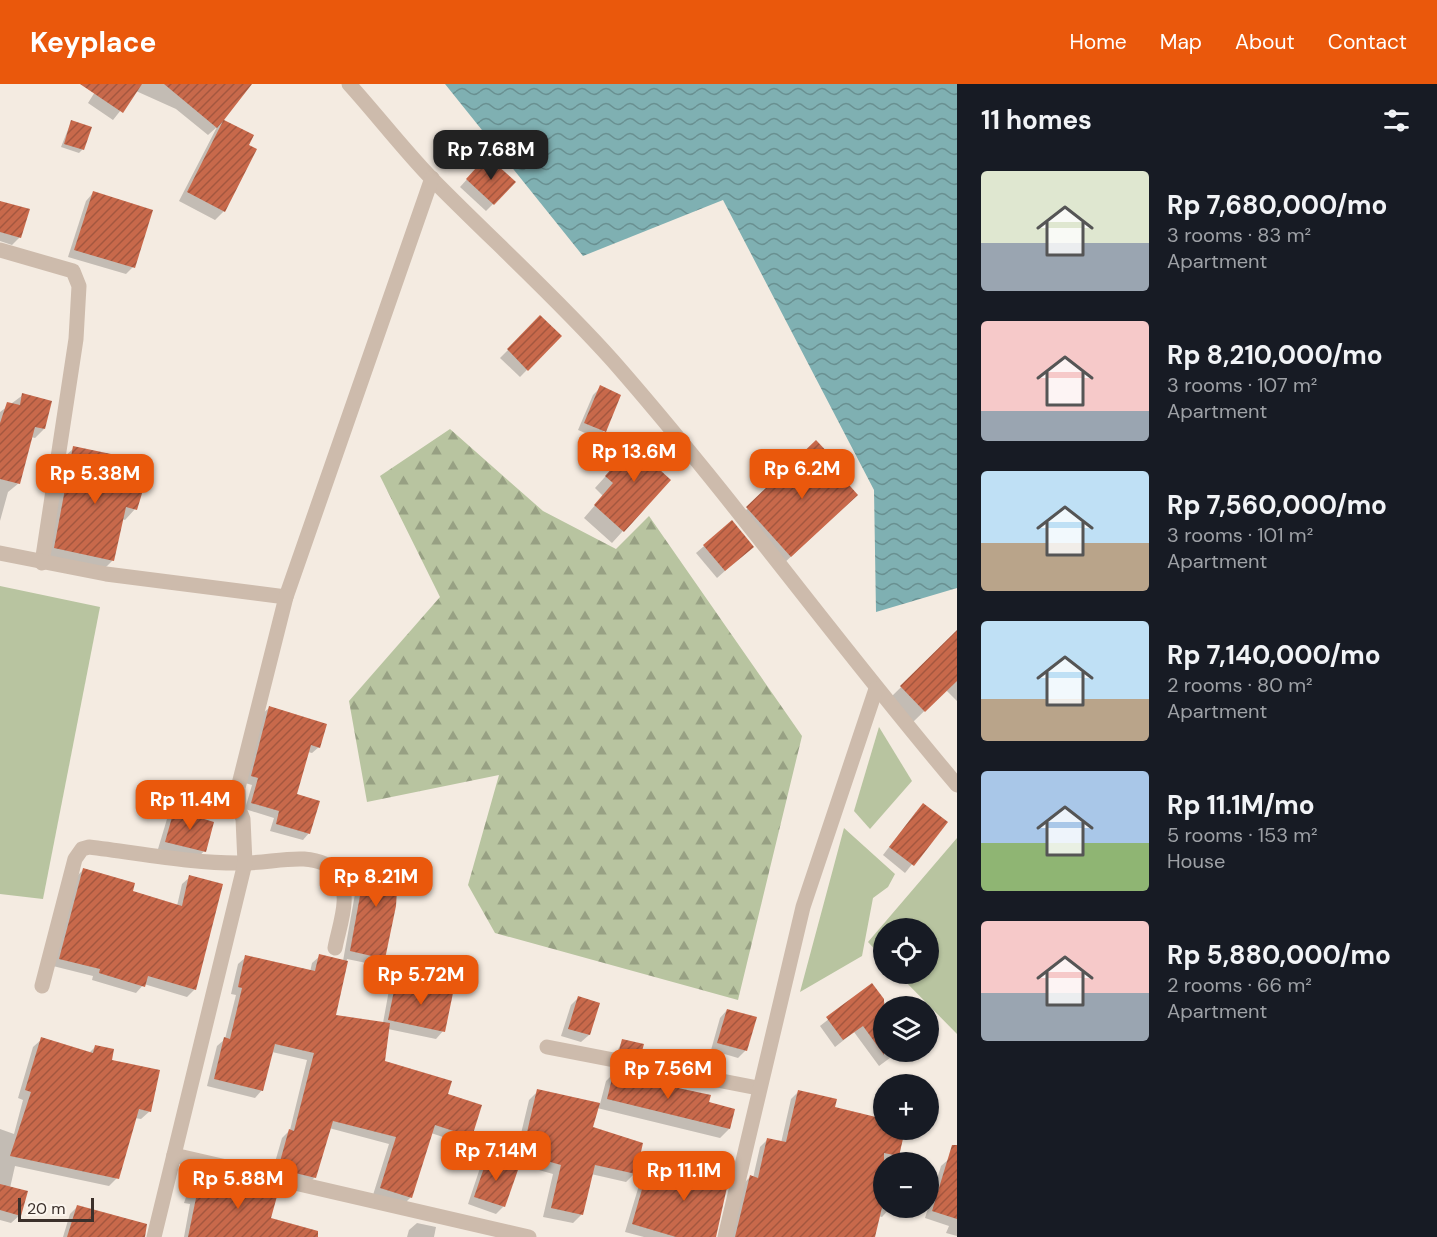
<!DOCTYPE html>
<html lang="en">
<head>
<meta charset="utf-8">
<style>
  body { margin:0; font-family:"DM Sans",sans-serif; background:#242831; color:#f1f3f6; height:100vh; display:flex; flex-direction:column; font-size:22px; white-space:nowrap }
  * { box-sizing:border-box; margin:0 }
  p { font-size:20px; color:#9ea1a6 }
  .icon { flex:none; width:33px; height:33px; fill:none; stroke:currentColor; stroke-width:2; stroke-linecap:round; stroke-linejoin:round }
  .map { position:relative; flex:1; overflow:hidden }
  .details { display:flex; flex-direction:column; background:#171b24; width:480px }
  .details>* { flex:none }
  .buttons { position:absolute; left:873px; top:834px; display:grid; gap:12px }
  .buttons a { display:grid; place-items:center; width:66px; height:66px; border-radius:50%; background:#171b24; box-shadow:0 2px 4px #0004; font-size:30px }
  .scale { position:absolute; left:18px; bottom:15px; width:76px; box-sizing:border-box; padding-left:6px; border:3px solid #3b302b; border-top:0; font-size:16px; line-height:21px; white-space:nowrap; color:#3b302b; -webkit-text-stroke:4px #fbf5ee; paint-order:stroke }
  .price { position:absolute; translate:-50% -51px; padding:0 14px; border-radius:12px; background:#ea580c; color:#fff; font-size:20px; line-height:39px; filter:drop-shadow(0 2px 3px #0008) }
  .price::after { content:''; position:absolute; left:50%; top:36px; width:18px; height:14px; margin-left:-9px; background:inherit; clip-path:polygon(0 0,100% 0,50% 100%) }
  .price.on { background:#222; color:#fff }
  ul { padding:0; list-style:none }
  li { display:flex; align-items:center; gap:18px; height:150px; padding:0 24px }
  li span { display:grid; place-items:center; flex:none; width:168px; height:120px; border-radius:6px; color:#555 }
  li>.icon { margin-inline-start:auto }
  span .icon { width:72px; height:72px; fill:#fffc; stroke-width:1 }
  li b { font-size:26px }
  h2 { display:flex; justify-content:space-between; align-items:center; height:72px; padding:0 24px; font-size:26px }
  header { display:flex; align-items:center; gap:36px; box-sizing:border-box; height:84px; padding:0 30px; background:#ea580c; color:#fff }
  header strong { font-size:28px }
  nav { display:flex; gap:33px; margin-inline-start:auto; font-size:21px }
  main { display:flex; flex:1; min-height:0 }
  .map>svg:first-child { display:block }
  .green { fill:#b8c4a0 }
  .forest { fill:url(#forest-firs) }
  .water { fill:url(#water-waves) }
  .shadow { fill:#0003 }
  .building { fill:url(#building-hatch) }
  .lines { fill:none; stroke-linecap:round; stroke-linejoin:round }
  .minor { stroke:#cdbbac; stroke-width:15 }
</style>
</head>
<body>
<header>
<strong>Keyplace</strong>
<nav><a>Home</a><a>Map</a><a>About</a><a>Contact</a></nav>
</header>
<main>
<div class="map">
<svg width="957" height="1153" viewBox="0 0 957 1153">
  <defs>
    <pattern id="forest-firs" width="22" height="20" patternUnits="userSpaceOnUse" patternTransform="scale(1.5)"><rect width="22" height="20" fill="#b8c4a0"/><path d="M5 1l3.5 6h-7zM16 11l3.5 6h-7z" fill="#97a083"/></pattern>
    <pattern id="water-waves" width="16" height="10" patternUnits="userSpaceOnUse" patternTransform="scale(1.5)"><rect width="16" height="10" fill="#7fb0b2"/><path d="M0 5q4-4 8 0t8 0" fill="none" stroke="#699091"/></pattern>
    <pattern id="building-hatch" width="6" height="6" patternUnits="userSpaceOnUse" patternTransform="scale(1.5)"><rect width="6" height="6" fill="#c8694b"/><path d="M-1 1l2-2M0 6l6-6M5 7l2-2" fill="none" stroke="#a4573f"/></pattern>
  </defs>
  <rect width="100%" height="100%" fill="#f4ebe1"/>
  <g class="green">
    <polygon points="0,502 100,523 43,815 0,810"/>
    <polygon points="879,643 912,697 870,745 854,727"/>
    <polygon points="844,744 895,790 888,803 873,814 862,872 800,908"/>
    <polygon points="957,754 957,950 898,890 928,890 928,844 884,844 883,874 868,858"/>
  </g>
  <polygon class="forest" points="450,345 543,427 616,465 649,432 802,652 738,916 495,849 468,801 499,691 367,718 349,617 440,513 380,392"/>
  <polygon class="water" points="445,0 957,0 957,504 876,528 874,406 723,116 583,172"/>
  <g class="shadow">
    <polygon points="100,0 250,0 222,36 252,52 224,127 215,136 179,117 217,43 208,51 176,25 136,7 113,36 88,19"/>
    <polygon points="71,38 83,65 79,69 61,63"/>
    <polygon points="480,81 493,120 486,127 460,103"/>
    <polygon points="93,109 133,183 126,190 68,173 86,117"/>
    <polygon points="0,119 20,153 12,161 0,157"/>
    <polygon points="541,233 560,252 520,293 500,274"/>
    <polygon points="601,303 604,347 597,354 578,346 593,311"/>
    <polygon points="23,311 44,345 35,354 31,353 19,399 8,408 0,437 0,328"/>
    <polygon points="816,358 847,420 781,482 738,434"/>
    <polygon points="632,363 669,396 612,459 584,434 603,412 595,404"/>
    <polygon points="74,364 106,385 135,425 125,436 122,435 113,476 102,487 45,474 63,374"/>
    <polygon points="732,438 744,470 717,494 696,469"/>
    <polygon points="957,548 957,617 946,606 913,638 890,614"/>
    <polygon points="269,624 319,663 312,669 308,668 295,711 309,749 303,756 270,747 274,734 245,725 252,701 245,699 262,630"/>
    <polygon points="174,728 204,767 197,775 158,765 167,735"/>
    <polygon points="916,728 946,738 905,789 883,771"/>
    <polygon points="368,775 384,874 376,881 347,875 334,932 383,939 389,906 397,899 443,947 436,955 388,945 383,978 446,1011 471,1052 464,1060 431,1049 411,1113 404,1120 373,1111 389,1060 329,1044 315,1093 308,1100 271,1092 282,1054 290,1046 307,976 272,968 262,1006 255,1014 207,1002 217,962 225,955 236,911 231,910 238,880 246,873 310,888 312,879 320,872 343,877 360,782"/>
    <polygon points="83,786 131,808 177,822 182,800 190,793 195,905 187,913 144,900 136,909 92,896 93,892 53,882 76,793"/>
    <polygon points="872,901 887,922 884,922 884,968 898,968 879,982 854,948 835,963 820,942"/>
    <polygon points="578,914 589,951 581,958 561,952 571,921"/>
    <polygon points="727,926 746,966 738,974 711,966 720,934"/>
    <polygon points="42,955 89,969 95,963 111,977 150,1027 141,1035 135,1034 117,1094 109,1102 15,1082 10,1104 20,1131 11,1139 0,1136 0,1045 14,1050 23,1016 18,1014 33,963"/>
    <polygon points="622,957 640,971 637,974 616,970"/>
    <polygon points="615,988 634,996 707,1019 729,1045 720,1054 597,1024 592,1044 635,1089 626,1098 591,1090 582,1130 573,1139 543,1133 553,1090 514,1079 529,1016 538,1007 600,1020 606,997"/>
    <polygon points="798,1008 833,1025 884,1035 884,1046 904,1046 898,1078 884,1078 884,1124 890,1124 882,1133 878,1132 874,1153 730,1153 743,1100 750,1093 753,1094 760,1063 767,1056 781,1059 791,1015"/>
    <polygon points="489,1074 504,1122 496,1130 468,1120 481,1081"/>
    <polygon points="691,1075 711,1153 644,1153 625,1148 640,1098 647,1090 678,1099 683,1082"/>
    <polygon points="949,1075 957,1077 957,1152 946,1149 949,1142 925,1134 941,1082"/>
    <polygon points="198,1088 269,1135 312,1153 184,1153 190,1120 184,1119 192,1095"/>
    <polygon points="77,1123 131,1153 63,1153 70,1130"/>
    <polygon points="417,1139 436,1143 434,1153 407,1153 409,1146"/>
  </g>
  <g class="building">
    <polygon points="80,0 142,0 123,29"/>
    <polygon points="164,0 252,0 224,36 254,51 249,61 257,65 225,128 187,108 223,37 217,44"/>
    <polygon points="71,36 92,43 84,66 64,60"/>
    <polygon points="487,72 516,98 494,121 466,95"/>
    <polygon points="93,107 153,126 135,184 74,166"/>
    <polygon points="0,117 30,125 21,154 0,148"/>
    <polygon points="540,231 562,252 528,287 507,265"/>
    <polygon points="600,301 621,311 606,348 584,339"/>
    <polygon points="22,309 52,317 45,345 35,343 20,400 0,395 0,339 7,318 20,321"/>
    <polygon points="643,350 671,374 660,386 671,396 624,448 594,421 613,399 605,392"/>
    <polygon points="816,356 831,372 827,376 858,411 791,473 746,423"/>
    <polygon points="73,362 111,370 107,384 146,396 137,426 126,423 114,477 54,464"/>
    <polygon points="732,436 754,463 725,487 703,461"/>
    <polygon points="957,546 957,597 925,628 900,602"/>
    <polygon points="269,622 327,640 320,664 311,661 297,710 320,717 310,750 276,740 279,727 251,719 258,694 251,692"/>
    <polygon points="923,719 948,738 914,782 889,763"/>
    <polygon points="174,726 214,738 206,768 165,758"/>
    <polygon points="367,773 399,776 396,822 385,875 350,867"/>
    <polygon points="83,784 135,799 133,807 182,822 189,791 223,800 196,906 148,892 145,903 99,889 100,885 59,875"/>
    <polygon points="319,870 348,877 336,931 390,939 385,977 452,997 448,1010 482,1021 472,1053 435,1041 412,1114 380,1104 396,1053 333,1037 316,1094 278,1085 289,1045 294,1047 314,969 275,960 263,1007 214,995 224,953 230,955 242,904 238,903 245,871 315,887"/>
    <polygon points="396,897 453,909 445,948 388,936"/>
    <polygon points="872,899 884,915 884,971 863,942 843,956 826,933"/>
    <polygon points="578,912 600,919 590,951 568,945"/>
    <polygon points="727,925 757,933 747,967 717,959"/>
    <polygon points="41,953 93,969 95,961 114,965 112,976 160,986 151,1028 139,1025 119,1095 10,1072 31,1008 25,1006"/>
    <polygon points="622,955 644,960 641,971 619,967"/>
    <polygon points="614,986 637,990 636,995 711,1011 709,1018 735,1025 730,1045 607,1015"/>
    <polygon points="537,1005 600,1019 593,1043 643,1059 636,1090 595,1081 583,1131 551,1124 561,1081 522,1070"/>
    <polygon points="798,1006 837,1015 835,1023 884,1035 884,1046 905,1046 899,1072 884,1069 884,1115 875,1153 735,1153 750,1091 758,1094 767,1054 786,1058"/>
    <polygon points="952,1061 957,1061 957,1135 932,1127"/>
    <polygon points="488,1072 519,1083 505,1123 474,1113"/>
    <polygon points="690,1073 731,1085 716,1153 676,1153 632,1140 647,1088 682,1099"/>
    <polygon points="198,1087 279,1105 271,1134 318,1147 318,1153 188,1153 196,1114 190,1112"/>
    <polygon points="0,1100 28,1107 21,1132 0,1126"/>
    <polygon points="77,1121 147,1140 145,1153 67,1153"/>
  </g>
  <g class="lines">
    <g class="minor">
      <path d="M349 0C377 31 403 65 432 95 492 156 556 213 613 277 733 414 839 562 957 701"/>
      <polyline points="0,166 73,187 79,202 76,255 42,479"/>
      <polyline points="0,469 106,490 286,513"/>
      <path d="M42 902 75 775 82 765 89 763C140 769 193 780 244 779 264 779 284 774 304 775 316 776 329 779 336 789 353 809 339 842 335 864"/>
      <polyline points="547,963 758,1004"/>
      <polyline points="174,1071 529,1153"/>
      <polyline points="154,1153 245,779 243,735 239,725 238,704 286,513 432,94"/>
      <polyline points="725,1153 803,823 876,605"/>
    </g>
  </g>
</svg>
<div class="buttons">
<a><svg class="icon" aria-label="locate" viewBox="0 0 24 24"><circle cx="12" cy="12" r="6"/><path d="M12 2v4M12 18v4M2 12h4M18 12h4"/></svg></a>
<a><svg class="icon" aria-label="layers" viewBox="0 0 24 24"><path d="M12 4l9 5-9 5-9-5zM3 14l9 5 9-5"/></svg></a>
<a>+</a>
<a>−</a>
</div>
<div class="scale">20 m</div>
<b class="price on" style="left:491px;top:97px">Rp 7.68M</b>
<b class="price" style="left:634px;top:399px">Rp 13.6M</b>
<b class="price" style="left:802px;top:416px">Rp 6.2M</b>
<b class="price" style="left:95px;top:421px">Rp 5.38M</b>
<b class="price" style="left:190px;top:747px">Rp 11.4M</b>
<b class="price" style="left:376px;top:824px">Rp 8.21M</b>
<b class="price" style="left:421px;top:922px">Rp 5.72M</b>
<b class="price" style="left:668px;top:1016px">Rp 7.56M</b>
<b class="price" style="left:496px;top:1098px">Rp 7.14M</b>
<b class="price" style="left:684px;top:1118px">Rp 11.1M</b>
<b class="price" style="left:238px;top:1126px">Rp 5.88M</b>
</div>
<section class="details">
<h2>11 homes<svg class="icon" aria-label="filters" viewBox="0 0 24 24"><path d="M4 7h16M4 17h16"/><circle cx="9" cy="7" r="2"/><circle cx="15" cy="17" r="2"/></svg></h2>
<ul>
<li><span style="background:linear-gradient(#dfe7d0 60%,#9aa5b1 0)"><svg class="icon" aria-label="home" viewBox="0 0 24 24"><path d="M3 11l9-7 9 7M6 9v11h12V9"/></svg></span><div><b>Rp 7,680,000/mo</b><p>3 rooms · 83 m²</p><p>Apartment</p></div></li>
<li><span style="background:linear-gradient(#f6c9c9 75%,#9aa5b1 0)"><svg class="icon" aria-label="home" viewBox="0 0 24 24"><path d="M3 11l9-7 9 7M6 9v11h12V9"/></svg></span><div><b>Rp 8,210,000/mo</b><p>3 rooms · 107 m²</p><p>Apartment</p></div></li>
<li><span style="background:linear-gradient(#bfe0f5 60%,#b9a48a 0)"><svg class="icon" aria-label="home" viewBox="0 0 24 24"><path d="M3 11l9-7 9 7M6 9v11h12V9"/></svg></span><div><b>Rp 7,560,000/mo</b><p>3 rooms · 101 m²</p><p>Apartment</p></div></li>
<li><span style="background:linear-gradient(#bfe0f5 65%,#b9a48a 0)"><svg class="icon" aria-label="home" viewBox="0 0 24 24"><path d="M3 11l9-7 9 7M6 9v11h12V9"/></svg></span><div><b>Rp 7,140,000/mo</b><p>2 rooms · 80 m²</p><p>Apartment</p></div></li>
<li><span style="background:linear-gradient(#a9c7e8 60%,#8fb573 0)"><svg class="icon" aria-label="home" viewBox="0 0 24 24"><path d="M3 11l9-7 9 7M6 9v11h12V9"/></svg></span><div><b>Rp 11.1M/mo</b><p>5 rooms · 153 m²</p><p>House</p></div></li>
<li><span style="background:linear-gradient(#f6c9c9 60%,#9aa5b1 0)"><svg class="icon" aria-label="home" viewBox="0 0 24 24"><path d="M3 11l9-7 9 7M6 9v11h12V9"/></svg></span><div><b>Rp 5,880,000/mo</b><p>2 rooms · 66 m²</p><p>Apartment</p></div></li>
</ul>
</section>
</main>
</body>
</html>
